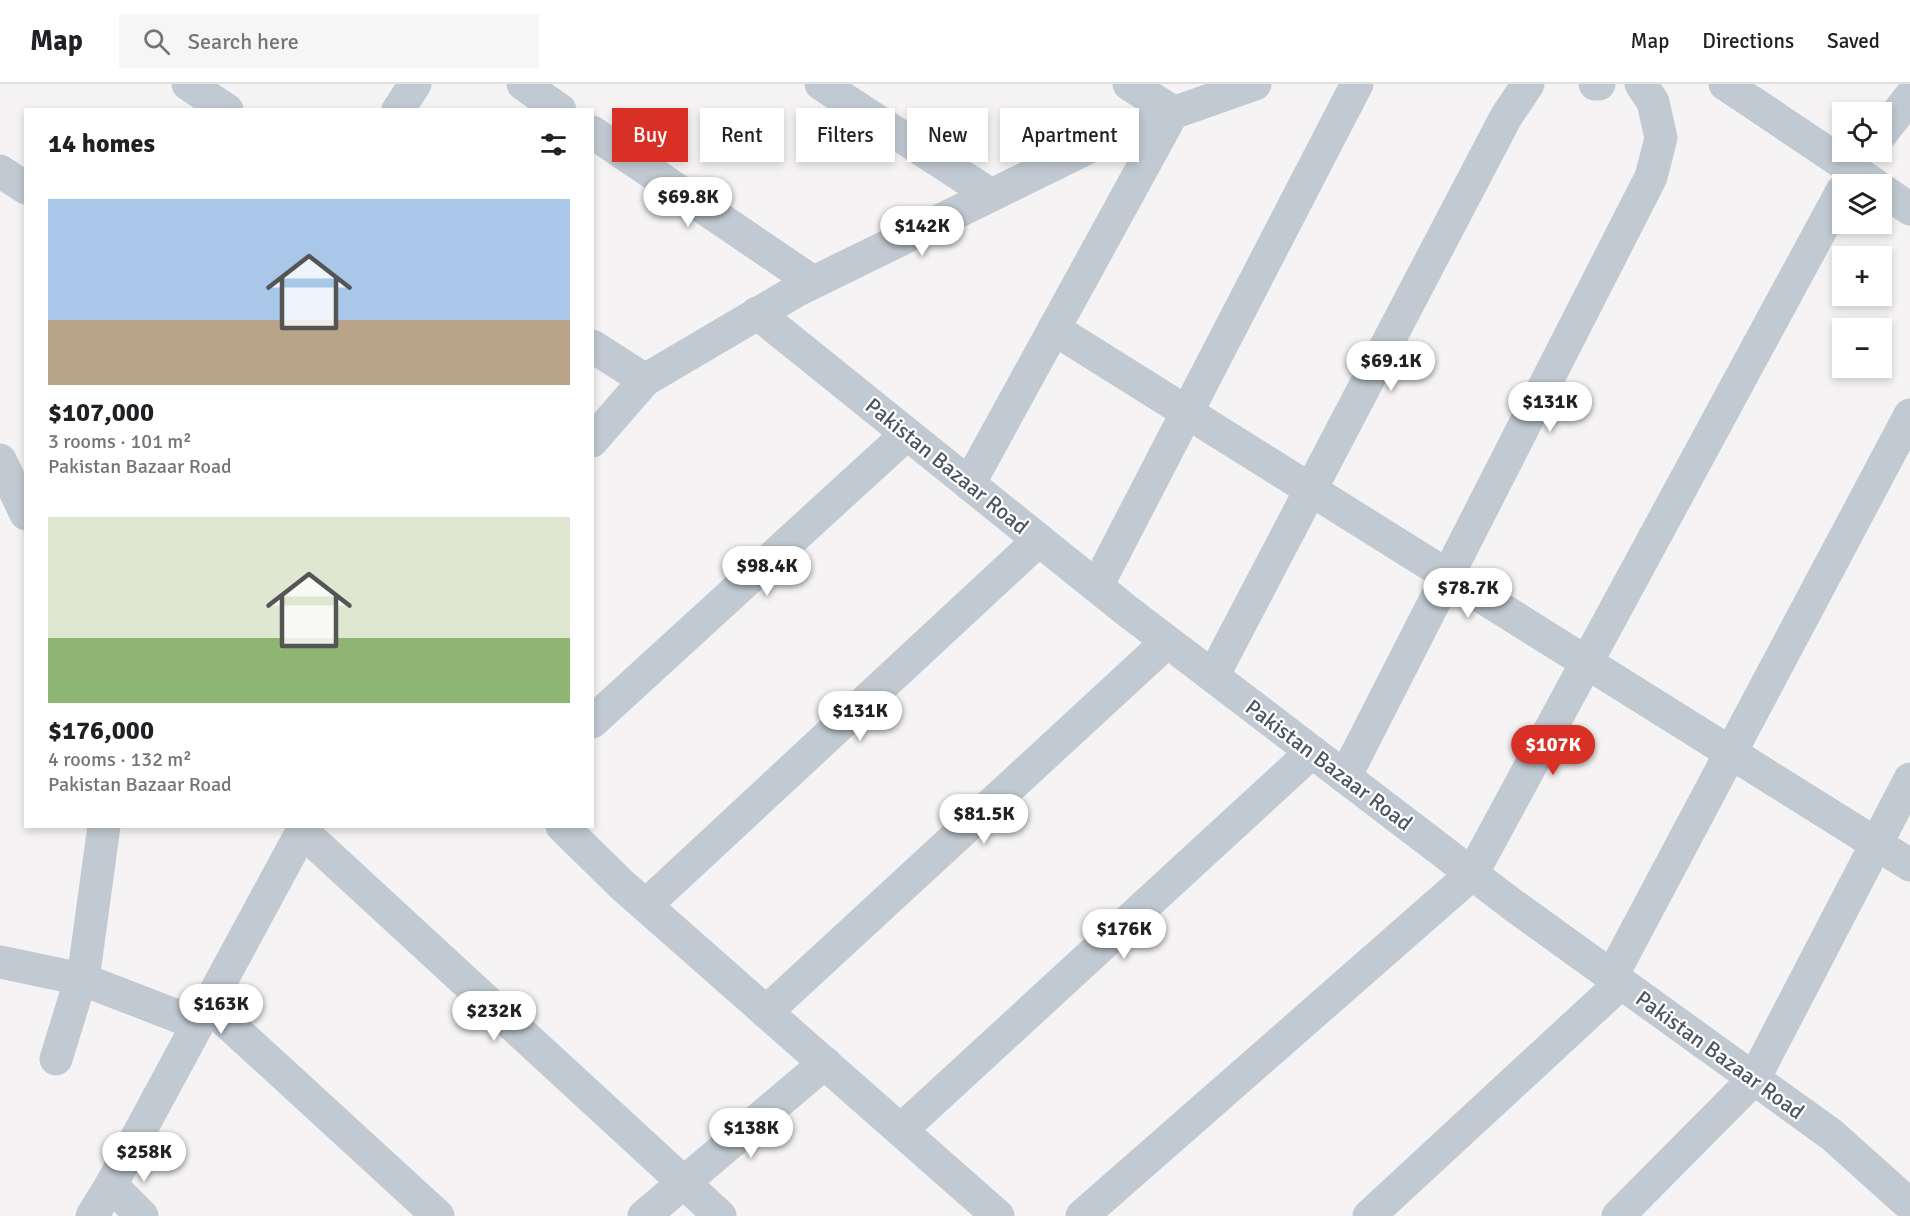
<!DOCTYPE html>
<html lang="en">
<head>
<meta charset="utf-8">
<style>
  body { margin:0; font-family:Signika,sans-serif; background:#f6f6f6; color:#202124; height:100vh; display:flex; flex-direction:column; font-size:22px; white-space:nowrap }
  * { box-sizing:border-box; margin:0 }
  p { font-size:20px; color:#757577 }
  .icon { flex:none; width:33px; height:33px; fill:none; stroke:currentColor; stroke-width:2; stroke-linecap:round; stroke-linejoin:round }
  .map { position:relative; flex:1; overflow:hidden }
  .side { position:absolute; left:24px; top:24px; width:570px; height:720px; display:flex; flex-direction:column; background:#fff; border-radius:0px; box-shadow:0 3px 9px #0003 }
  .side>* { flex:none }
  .top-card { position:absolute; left:612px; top:24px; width:570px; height:54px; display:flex; gap:12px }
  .fabs { position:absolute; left:1832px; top:18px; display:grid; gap:12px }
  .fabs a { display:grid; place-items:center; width:60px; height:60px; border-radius:0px; background:#fff; box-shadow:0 3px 9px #0003; font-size:30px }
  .price { position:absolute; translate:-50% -51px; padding:0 14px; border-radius:21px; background:#fff; color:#222; font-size:20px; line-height:39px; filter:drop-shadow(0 2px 3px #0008) }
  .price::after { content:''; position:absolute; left:50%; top:36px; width:18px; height:14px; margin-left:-9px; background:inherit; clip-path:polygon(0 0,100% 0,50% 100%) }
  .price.active { background:#d93025; color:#fff }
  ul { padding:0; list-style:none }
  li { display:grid; align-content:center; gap:12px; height:318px; padding:0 24px }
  li span { display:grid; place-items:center; height:186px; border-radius:0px; color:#555 }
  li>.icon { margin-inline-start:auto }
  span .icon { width:108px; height:108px; fill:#fffc; stroke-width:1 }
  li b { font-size:26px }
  h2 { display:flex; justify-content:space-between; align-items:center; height:72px; padding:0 24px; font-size:26px }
  .chip { padding:0 21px; border-radius:0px; background:#fff; box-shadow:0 3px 9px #0003; font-size:21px; line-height:54px }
  .chip.active { background:#d93025; color:#fff }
  header { display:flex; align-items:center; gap:36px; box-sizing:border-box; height:84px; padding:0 30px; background:#fff; border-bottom:2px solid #e0e0e0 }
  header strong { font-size:28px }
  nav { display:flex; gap:33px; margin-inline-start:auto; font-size:21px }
  .search { width:420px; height:54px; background:#f6f6f6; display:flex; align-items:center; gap:15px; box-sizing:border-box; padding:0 21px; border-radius:0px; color:#757577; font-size:22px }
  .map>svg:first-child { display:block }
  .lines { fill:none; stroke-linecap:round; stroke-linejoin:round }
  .minor { stroke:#c1cad2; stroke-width:33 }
  .labels { text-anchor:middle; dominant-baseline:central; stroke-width:4.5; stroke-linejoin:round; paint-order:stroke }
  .street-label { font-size:22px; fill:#4a5661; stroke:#fff }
</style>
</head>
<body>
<header>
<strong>Map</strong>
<div class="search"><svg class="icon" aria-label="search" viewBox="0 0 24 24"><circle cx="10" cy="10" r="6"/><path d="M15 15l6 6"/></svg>Search here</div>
<nav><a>Map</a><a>Directions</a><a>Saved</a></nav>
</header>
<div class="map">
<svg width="1910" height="1132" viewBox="0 0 1910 1132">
  <rect width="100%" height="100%" fill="#f5f3f3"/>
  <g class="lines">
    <g class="minor">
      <polyline points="188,0 227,26"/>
      <polyline points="523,0 560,26"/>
      <polyline points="821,0 991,111"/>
      <polyline points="1595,0 1599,0"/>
      <polyline points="1725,0 1874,100"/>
      <polyline points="398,26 415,0"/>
      <polyline points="592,48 813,198"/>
      <polyline points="1881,50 1910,13"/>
      <polyline points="0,87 26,104"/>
      <polyline points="1881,105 1910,125"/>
      <polyline points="757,229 1126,526 1513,821 1832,1051 1910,1121"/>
      <polyline points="1054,245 1910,781"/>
      <polyline points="592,262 645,296"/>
      <polyline points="592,357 645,296 796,207 1122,47 1255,0"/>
      <polyline points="0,376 26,430"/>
      <polyline points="969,400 1173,28 1129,0"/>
      <polyline points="1097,502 1357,0"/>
      <polyline points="1213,592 1506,33 1528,0"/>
      <polyline points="592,638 907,350"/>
      <polyline points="1345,693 1651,93 1661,54 1653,18 1641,0"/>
      <polyline points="562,742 621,800 998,1132"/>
      <polyline points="302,747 720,1132"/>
      <polyline points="646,821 1039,456"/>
      <polyline points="0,878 81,895 198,940"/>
      <polyline points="1612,892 1910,331"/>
      <polyline points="208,921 438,1132"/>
      <polyline points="766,928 1167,558"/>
      <polyline points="56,975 85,881 104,742"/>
      <polyline points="901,1046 1312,668"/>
      <polyline points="111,1101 142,1132"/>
      <polyline points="92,1132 111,1101 305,742"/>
      <polyline points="644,1132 825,979"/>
      <polyline points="1082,1132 1472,790 1842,107"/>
      <polyline points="1369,1132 1621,899"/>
      <polyline points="1618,1132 1754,995 1910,695"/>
    </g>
  </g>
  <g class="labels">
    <g class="street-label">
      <text transform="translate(947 382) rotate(39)">Pakistan Bazaar Road</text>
      <text transform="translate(1329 681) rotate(37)">Pakistan Bazaar Road</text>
      <text transform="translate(1720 971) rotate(36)">Pakistan Bazaar Road</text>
    </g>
  </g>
</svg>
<div class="fabs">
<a><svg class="icon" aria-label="locate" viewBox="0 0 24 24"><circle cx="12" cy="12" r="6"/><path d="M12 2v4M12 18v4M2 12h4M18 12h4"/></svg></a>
<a><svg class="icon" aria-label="layers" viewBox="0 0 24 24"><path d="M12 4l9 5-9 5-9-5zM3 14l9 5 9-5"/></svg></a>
<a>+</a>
<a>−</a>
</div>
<b class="price" style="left:688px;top:144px">$69.8K</b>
<b class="price" style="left:922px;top:173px">$142K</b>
<b class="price" style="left:1391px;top:308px">$69.1K</b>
<b class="price" style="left:1550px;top:349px">$131K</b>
<b class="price" style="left:767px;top:513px">$98.4K</b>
<b class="price" style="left:1468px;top:535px">$78.7K</b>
<b class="price" style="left:860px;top:658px">$131K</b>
<b class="price active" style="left:1553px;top:692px">$107K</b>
<b class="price" style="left:984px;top:761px">$81.5K</b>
<b class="price" style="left:1124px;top:876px">$176K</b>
<b class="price" style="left:221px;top:951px">$163K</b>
<b class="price" style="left:494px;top:958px">$232K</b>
<b class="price" style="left:751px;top:1075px">$138K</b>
<b class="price" style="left:144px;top:1099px">$258K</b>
<div class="top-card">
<a class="chip active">Buy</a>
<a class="chip">Rent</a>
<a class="chip">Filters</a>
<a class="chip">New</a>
<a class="chip">Apartment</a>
</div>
<section class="side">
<h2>14 homes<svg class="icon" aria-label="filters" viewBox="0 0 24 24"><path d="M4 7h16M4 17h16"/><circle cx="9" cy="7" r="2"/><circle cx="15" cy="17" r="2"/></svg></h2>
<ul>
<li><span style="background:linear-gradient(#a9c7e8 65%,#b9a48a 0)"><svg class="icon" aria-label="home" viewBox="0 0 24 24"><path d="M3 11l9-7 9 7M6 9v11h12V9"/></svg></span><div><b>$107,000</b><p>3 rooms · 101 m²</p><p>Pakistan Bazaar Road</p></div></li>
<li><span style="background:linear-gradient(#dfe7d0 65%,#8fb573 0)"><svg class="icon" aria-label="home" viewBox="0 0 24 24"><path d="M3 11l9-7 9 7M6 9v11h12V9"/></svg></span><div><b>$176,000</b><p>4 rooms · 132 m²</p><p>Pakistan Bazaar Road</p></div></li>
</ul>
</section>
</div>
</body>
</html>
